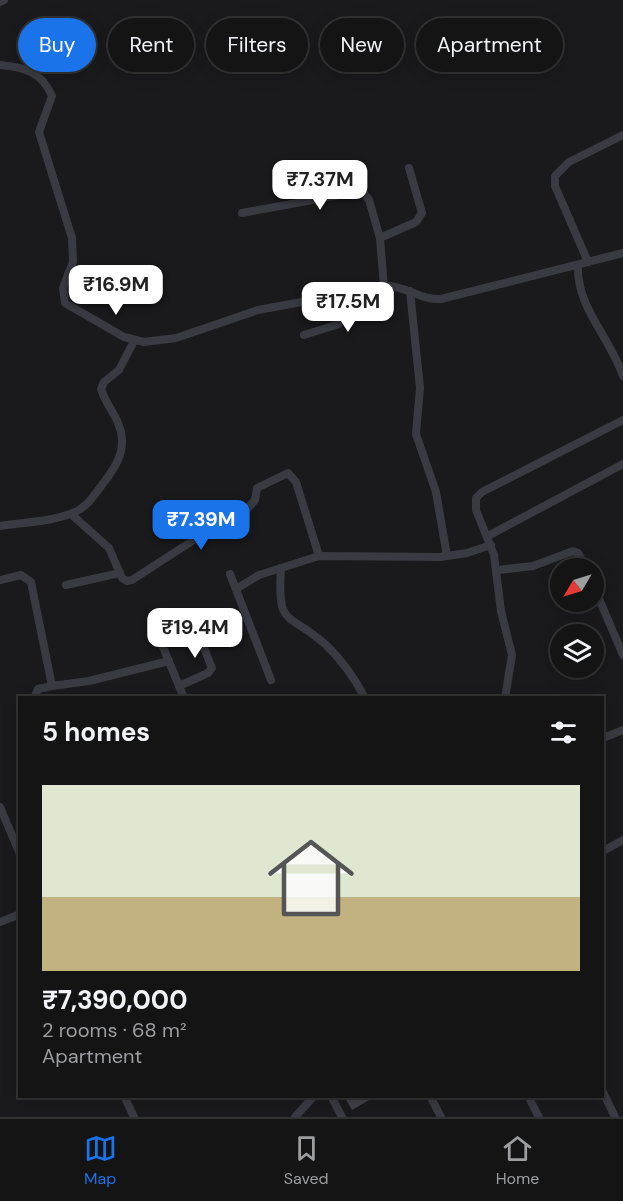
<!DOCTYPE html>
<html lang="en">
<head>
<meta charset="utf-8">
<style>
  body { margin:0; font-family:"DM Sans",sans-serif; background:#212122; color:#f1f3f6; height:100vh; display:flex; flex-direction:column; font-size:22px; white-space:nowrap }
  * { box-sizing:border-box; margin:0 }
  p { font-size:20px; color:#9d9ea0 }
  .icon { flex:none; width:33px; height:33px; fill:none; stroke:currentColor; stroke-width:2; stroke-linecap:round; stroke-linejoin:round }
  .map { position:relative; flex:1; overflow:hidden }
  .details { position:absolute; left:18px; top:696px; width:586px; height:402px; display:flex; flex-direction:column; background:#141415; border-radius:0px; box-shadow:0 3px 15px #0003,0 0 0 2px #333334 }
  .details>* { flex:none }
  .top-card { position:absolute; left:18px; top:18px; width:588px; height:54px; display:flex; gap:12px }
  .needle { width:39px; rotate:232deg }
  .tools { position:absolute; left:550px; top:558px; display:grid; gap:12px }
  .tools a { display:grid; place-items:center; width:54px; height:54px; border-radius:50%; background:#141415; box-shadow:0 3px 15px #0003,0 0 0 2px #333334; font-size:30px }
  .price { position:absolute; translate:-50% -51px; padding:0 14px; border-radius:12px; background:#fff; color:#222; font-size:20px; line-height:39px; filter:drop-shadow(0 2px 3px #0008) }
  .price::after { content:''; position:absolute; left:50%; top:36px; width:18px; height:14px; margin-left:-9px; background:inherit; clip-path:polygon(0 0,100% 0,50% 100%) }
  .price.active { background:#1a73e8; color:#fff }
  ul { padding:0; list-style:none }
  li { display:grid; align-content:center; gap:12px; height:318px; padding:0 24px }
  li span { display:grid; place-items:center; height:186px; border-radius:0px; color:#555 }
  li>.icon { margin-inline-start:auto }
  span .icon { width:108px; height:108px; fill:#fffc; stroke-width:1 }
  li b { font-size:26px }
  h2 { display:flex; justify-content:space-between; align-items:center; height:72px; padding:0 24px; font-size:26px }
  .pill { padding:0 21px; border-radius:27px; background:#141415; box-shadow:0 3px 15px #0003,0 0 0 2px #333334; font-size:21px; line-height:54px }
  .pill.active { background:#1a73e8; color:#fff }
  .menu { display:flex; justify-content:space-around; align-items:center; height:84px; border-top:2px solid #333334; background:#141415; font-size:16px; color:#9d9ea0 }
  .menu a { display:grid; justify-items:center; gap:3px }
  .menu .active { color:#1a73e8 }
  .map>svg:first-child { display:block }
  .building { fill:#414147 }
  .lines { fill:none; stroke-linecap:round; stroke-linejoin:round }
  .minor { stroke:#3a3a42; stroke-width:8 }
</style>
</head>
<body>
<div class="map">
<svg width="623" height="1117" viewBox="0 0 623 1117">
  <rect width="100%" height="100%" fill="#1a1a1c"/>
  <polygon class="building" points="344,1096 370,1096 371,1099 352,1110"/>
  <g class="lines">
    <g class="minor">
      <polyline points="0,2 4,0"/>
      <path d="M0 65C24 67 42 72 52 96L39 132 72 238 73 262 63 288 65 303 124 337 144 342 176 338 258 310 390 286C408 288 422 300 441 299L623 253"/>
      <polyline points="242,213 362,191 369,200 380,238"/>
      <polyline points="588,262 555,186 555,176 569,162 623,135"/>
      <path d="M578 265C576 307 610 337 623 376"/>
      <polyline points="384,287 380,238 416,222 422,213 409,168"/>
      <polyline points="410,291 420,388 416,434 436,492 447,556"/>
      <polyline points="304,335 339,324 340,317 335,295"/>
      <polyline points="71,514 109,548 122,578 127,581 132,580 223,521 248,508 255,500 257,488 288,473 296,482 319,556"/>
      <path d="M0 526C24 522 55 522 77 511 89 505 97 491 105 481 114 469 123 455 122 439 121 419 106 406 101 389L104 382 119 370 134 341"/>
      <polyline points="488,536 623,464"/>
      <path d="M281 568C277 629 288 611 326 645 342 660 355 679 365 698"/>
      <polyline points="498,570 533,566 573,551 578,553 586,568"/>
      <polyline points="230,574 271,680"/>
      <polyline points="0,580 21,575 31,582 52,686 89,681 169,661"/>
      <polyline points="66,585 120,573"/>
      <polyline points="594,587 623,655"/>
      <polyline points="236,589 259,575 319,556 440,557 467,553 491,545"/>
      <polyline points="158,635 184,698"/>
      <polyline points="179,686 208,673 212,668 195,626"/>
      <polyline points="34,698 38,689 52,686"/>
      <polyline points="505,698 512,655 501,611 494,555 476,510 476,498 482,492 623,420"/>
      <polyline points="603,738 623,730"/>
      <polyline points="0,807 20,854"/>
      <polyline points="603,851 623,840"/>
      <polyline points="0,922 20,914"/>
      <polyline points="603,1092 615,1117"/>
      <polyline points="331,1096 342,1117"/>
      <polyline points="430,1096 441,1117"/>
      <polyline points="528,1096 539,1117"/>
      <polyline points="126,1100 134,1117"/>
      <polyline points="295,1117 314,1096"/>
    </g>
  </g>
</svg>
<div class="tools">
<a><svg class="needle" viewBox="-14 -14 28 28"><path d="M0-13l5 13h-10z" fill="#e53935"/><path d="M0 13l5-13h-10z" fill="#9d9ea0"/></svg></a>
<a><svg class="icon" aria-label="layers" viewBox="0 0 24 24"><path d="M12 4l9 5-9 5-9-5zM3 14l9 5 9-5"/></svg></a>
</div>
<b class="price" style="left:320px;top:211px">₹7.37M</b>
<b class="price" style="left:116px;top:316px">₹16.9M</b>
<b class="price" style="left:348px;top:333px">₹17.5M</b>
<b class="price active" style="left:201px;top:551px">₹7.39M</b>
<b class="price" style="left:195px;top:659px">₹19.4M</b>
<div class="top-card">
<a class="pill active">Buy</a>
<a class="pill">Rent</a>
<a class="pill">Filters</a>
<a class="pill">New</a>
<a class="pill">Apartment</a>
</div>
<section class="details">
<h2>5 homes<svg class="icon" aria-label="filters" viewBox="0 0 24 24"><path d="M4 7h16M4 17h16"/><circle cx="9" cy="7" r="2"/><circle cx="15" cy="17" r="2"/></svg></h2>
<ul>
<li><span style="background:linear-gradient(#dfe7d0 60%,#c2b280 0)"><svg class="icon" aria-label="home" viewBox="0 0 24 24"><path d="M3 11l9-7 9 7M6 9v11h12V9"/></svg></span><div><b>₹7,390,000</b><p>2 rooms · 68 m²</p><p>Apartment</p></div></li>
</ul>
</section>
</div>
<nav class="menu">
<a class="active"><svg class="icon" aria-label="map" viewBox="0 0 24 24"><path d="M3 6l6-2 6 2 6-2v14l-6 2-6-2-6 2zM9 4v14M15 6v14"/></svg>Map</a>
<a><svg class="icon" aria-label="saved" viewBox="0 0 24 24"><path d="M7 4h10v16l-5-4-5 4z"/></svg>Saved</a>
<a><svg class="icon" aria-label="home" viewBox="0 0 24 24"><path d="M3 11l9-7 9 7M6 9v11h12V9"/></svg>Home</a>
</nav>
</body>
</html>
